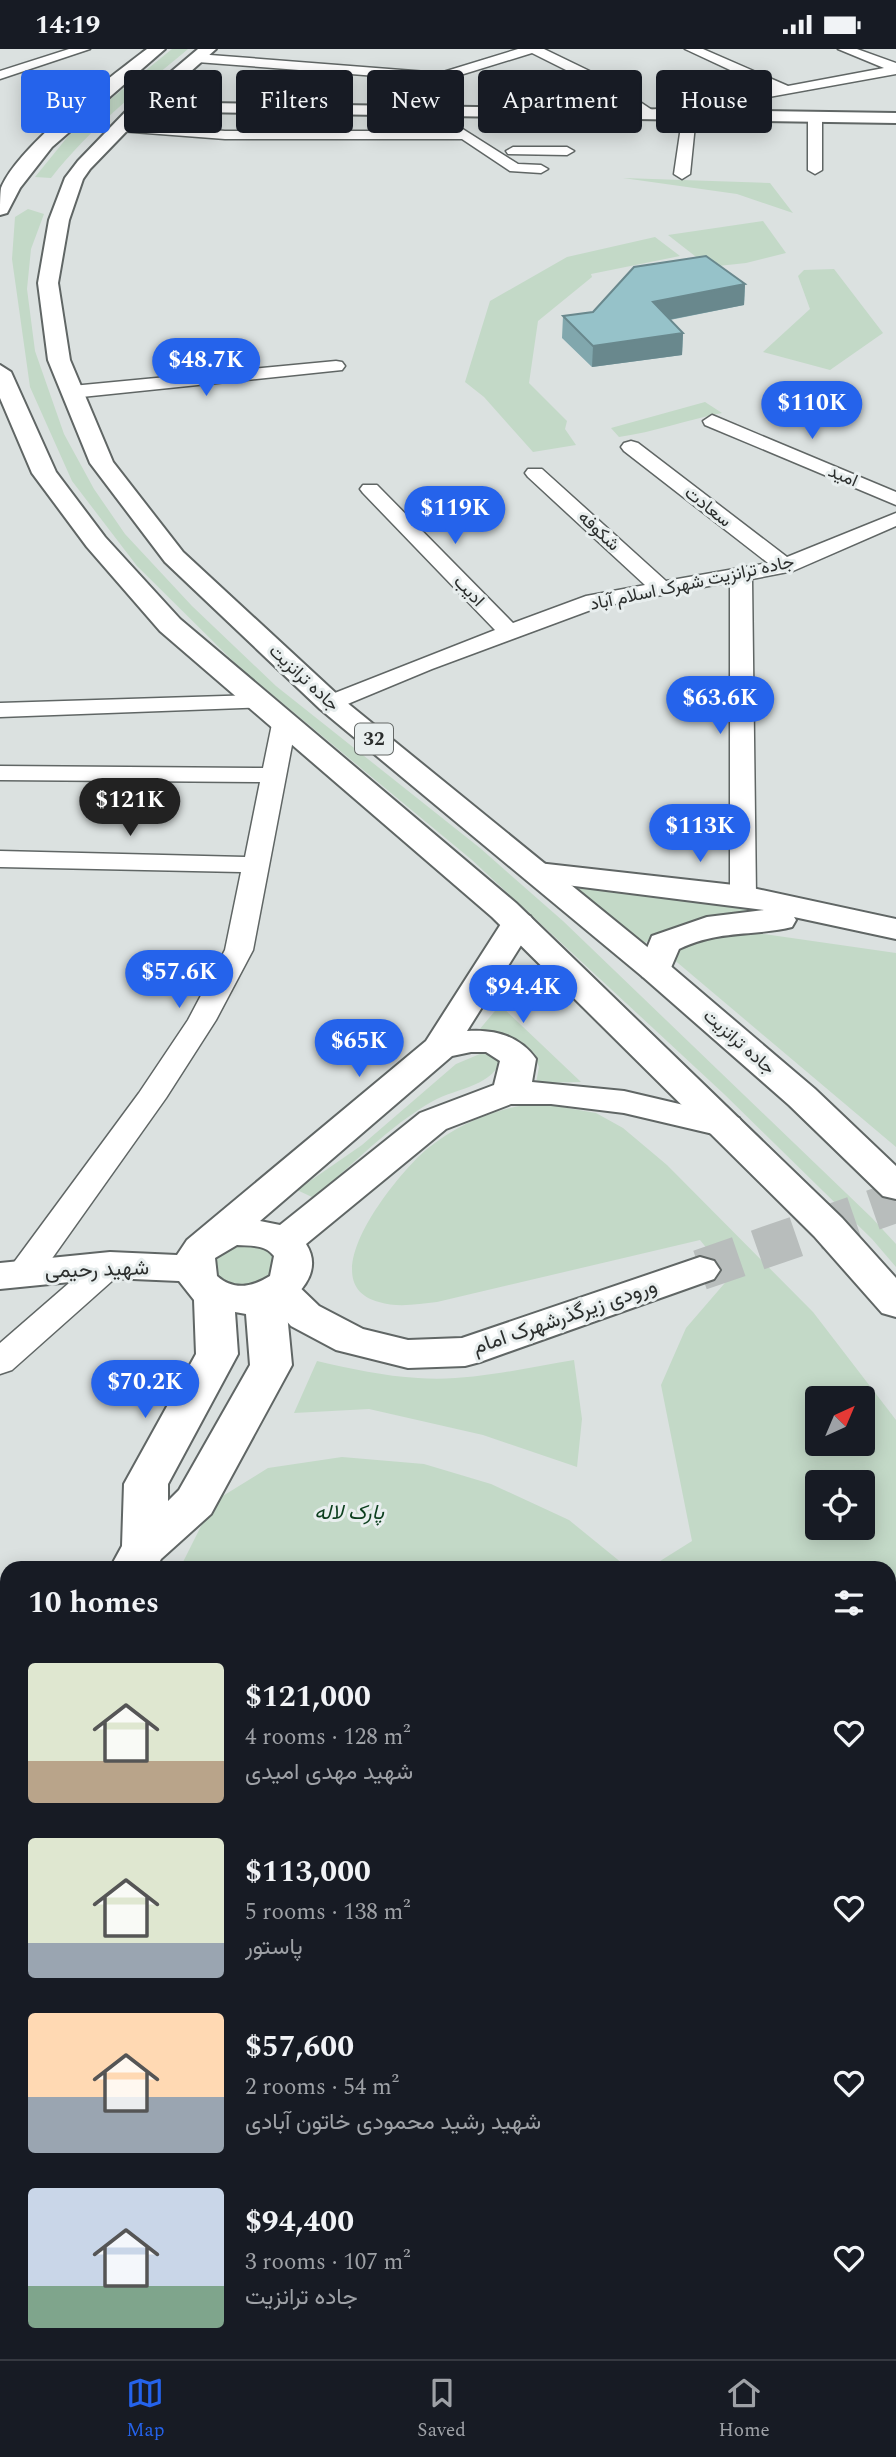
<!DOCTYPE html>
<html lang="en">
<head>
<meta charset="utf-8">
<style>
  body { margin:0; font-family:Spectral,Vazirmatn,serif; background:#20242c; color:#f1f3f6; height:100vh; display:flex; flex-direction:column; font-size:26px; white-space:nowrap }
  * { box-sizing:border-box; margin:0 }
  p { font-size:23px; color:#9ea1a6 }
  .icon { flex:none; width:38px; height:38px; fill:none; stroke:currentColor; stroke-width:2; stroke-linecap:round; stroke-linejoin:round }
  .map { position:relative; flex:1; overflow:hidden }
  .drawer { position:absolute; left:0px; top:1512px; width:896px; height:798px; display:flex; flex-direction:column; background:#171b24; border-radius:21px 21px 0 0; box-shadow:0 4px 18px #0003 }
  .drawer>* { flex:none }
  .hud { position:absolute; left:21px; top:21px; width:854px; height:63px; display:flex; gap:14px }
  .needle { width:46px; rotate:44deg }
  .tools { position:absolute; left:805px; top:1337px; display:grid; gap:14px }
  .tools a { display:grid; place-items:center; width:70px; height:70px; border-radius:7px; background:#171b24; box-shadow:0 4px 18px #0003; font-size:35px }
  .price { position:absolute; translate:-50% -60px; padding:0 16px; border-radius:24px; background:#2563eb; color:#fff; font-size:23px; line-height:46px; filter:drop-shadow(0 2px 4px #0008) }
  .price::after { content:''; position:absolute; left:50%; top:42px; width:21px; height:16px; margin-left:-10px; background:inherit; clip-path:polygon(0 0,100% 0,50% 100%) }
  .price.active { background:#222; color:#fff }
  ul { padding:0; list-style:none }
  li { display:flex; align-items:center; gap:21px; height:175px; padding:0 28px }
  li span { display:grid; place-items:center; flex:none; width:196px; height:140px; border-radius:7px; color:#555 }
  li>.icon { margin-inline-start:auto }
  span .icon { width:84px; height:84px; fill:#fffc; stroke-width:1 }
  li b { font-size:30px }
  h2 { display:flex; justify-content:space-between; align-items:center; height:84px; padding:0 28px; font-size:30px }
  .tag { padding:0 24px; border-radius:7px; background:#171b24; box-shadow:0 4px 18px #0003; font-size:24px; line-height:63px }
  .tag.active { background:#2563eb; color:#fff }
  .status { display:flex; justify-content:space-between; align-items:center; height:49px; padding:0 35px; background:#171b24; direction:ltr }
  .status svg { height:19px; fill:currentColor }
  .tabs { display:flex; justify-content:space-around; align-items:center; height:98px; border-top:2px solid #363941; background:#171b24; font-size:19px; color:#9ea1a6 }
  .tabs a { display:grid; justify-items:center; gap:4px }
  .tabs .active { color:#2563eb }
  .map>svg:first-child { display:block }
  .green { fill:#c3d9c7; fill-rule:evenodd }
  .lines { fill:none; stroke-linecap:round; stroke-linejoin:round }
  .tertiary-tunnel { stroke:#b8bdbc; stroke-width:41; stroke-dasharray:41 20; stroke-linecap:butt }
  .minor-casing { stroke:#606665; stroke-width:3 }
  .tertiary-casing { stroke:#606665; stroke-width:4 }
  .secondary-casing { stroke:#606665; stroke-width:4 }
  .primary-casing { stroke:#606665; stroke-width:4 }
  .minor { fill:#fff; fill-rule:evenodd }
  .tertiary { fill:#fff; fill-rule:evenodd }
  .secondary { fill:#fff; fill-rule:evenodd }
  .primary { fill:#fff; fill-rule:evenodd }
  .wall { fill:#81a7ad }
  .shaded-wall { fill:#69888d }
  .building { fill:#96c2c9; stroke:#69888d; stroke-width:2 }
  .labels { text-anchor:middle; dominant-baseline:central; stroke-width:6; stroke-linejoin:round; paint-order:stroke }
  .far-street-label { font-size:18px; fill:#2b2e2d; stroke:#e8eeee }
  .shield { fill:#e8eeee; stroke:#646867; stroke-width:2 }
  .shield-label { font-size:19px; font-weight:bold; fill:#2b2e2d }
  .street-label { font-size:21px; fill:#2b2e2d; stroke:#e8eeee }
  .park-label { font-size:21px; font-style:italic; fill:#0c3f1e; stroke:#e8eeee }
</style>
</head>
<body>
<div class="status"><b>14:19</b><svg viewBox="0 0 49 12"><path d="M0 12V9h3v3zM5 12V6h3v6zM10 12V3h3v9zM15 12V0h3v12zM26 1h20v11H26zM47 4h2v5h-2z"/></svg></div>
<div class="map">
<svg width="896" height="2310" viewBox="0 0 896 2310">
  <rect width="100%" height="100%" fill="#dbe1e0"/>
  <g class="green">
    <path d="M172 0H188C139 41 91 78 51 129L35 128 74 80Z"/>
    <polygon points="623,129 770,134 793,164 737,145"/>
    <polygon points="28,160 44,165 31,200 27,240 35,302 64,385 94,440 125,485 192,557 276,637 480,799 563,872 872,1169 896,1195 896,1218 872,1190 724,1045 472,811 240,619 137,517 72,432 30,338 12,210 15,168"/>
    <polygon points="763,172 786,204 746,214 709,218 668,186"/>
    <polygon points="655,188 680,207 591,225 592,228 538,272 529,334 567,372 565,380 576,396 533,403 484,348 465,333 490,252 567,208"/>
    <polygon points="834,220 883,284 830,321 763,303 810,260 798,227 804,221"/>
    <path d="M705 353 722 364C687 371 654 383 619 388L611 379Z"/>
    <path d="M568 833 762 856 765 862C719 864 680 869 642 896Z"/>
    <path d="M749 883 896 904V1098L672 909C680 884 727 885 749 883Z"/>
    <path d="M500 956 581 1033 536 1034 539 1018C532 994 503 983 479 981Z"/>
    <path d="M487 1002 502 1006C497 1037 456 1039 433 1052 389 1077 352 1116 314 1149L297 1141 362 1096 456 1015Z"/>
    <path d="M539 1054 596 1064 623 1079 667 1116 813 1263 896 1371V2298L889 2303V1519H649L692 1492 661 1336 686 1279 730 1228 700 1191 437 1253C418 1255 398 1259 379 1253 307 1234 399 1123 427 1100 459 1074 499 1058 539 1054ZM817 1349H863V1395H817ZM817 1433H863V1479H817Z"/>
    <polygon points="270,1192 281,1232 220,1240 209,1206 217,1198"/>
    <path d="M574 1311 582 1370 577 1418 483 1386 369 1360 294 1364 317 1312C351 1320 384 1327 418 1329 470 1333 524 1319 574 1311Z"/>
    <polygon points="342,1408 424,1415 491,1435 569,1471 628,1519 180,1519 213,1453 268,1419"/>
    <polygon points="7,1857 7,2303 889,2303 873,2310 0,2310 0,1871"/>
  </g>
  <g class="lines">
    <polyline class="tertiary-tunnel" points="700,1221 896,1153"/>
    <g class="minor-casing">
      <g id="minor">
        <polygon points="69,0 90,0 0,30 0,22"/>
        <polygon points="518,0 544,0 606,30 652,61 771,40 685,0 703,0 788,37 884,19 838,0 857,0 896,14 896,25 692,62 696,66 690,125 682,130 674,125 683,64 644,69 596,36 532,4 441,32 197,13 190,9 197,5 440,24"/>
        <polygon points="815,64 822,68 822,121 815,125 808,121 808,68"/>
        <polygon points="450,72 518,115 541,116 548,120 541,124 510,122 462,90 225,90 120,82 113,78 120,74 225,82 449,82 443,76"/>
        <polygon points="513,98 567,98 574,102 567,106 508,105 506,102"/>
        <polygon points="336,312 342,313 345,317 342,321 72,349 63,343 72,337"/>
        <polygon points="712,366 896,443 896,456 705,376 703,372"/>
        <polygon points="631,392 638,394 787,508 896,464 896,477 793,522 752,530 756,847 752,853 734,853 730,847 730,533 599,558 432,620 338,659 322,659 318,654 322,649 495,581 363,444 360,440 363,436 377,436 513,574 586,547 645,536 528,428 525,424 528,420 542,420 666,532 768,514 624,402 621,398 624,394"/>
        <polygon points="259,646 267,648 271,653 267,658 0,668 0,654"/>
        <polygon points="284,668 292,670 296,675 253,901 216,971 166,1049 36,1232 24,1235 12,1232 8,1224 12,1216 139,1044 188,971 225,901 241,823 0,818 0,802 245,808 260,733 0,731 0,717 263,719 272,675 276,670"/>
        <polygon points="110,1205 121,1208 126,1216 121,1224 12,1321 0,1325 0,1294 99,1208"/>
      </g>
    </g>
    <g class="tertiary-casing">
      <g id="tertiary">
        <polygon points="140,53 896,64 896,74 134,62 131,58"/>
        <path d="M538 814 743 837 896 870V890L794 868 796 871 792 878C751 888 721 880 679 900L667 928 655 931 643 928 638 921 652 887 707 868 764 861 527 831 522 824 527 817Z"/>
        <polygon points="700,1208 714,1212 720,1221 714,1230 480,1313 465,1317 408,1319 336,1301 291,1277 258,1241 264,1231 278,1228 292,1231 319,1257 363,1280 408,1291 462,1289"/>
      </g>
    </g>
    <g class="secondary-casing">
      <g id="secondary">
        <path d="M518 864 530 867 535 874 467 982C494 980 520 987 536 1010L532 1033 624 1042 739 1069 744 1077 739 1085 726 1088 624 1064 551 1055H511L446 1080 306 1195C321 1218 306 1240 286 1254L292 1316 211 1465 161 1510 156 1519H110L122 1497 124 1435 196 1305 194 1251 179 1232 110 1229 0 1240V1214L110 1203 177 1206 187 1191 426 992 506 867ZM471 1003H486L500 1012 494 1036 420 1064 280 1176 260 1172 452 1007ZM237 1196C250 1197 265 1195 274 1207L270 1227C252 1238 234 1242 217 1227L215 1209ZM235 1263 246 1265 250 1316 179 1441 168 1452V1435L238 1305Z"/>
        <polygon points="7,1736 7,1789 0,1791 0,1738"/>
      </g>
    </g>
    <g class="primary-casing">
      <g id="primary">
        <path d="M147 0H165L52 98 20 139 7 164 0 166C0 158 0 146 1 139 19 96 109 29 147 0Z"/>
        <polygon points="198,0 216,0 146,62 90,120 83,130 69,171 58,234 70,311 113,413 183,503 340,648 667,914 815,1040 896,1117 896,1150 883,1147 789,1056 643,928 320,660 165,513 90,414 48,311 38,234 49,171 65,129 78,112 134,54"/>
        <polygon points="0,316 11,323 56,423 105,488 180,570 516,854 842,1169 896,1229 896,1268 882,1264 814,1187 492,868 160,582 87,498 32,424 0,349"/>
      </g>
    </g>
    <use href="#minor" class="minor"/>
    <use href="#tertiary" class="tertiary"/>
    <use href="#secondary" class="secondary"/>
    <use href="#primary" class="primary"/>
  </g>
  <polygon class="wall" points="745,235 744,256 670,271 683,284 682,306 592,318 562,289 563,267 593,263"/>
  <g class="shaded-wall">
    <polygon points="745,235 744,256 652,274 653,253"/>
    <polygon points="683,284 682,306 592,318 593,297"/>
  </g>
  <polygon class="building" points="706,207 745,235 653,253 683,284 593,297 563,267 593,263 634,218"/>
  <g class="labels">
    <g class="far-street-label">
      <text transform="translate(843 427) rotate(23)">امید</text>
      <text transform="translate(708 458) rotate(38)">سعادت</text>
      <text transform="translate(599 482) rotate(43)">شکوفه</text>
      <text transform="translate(692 534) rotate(-12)">جاده ترانزیت شهرک اسلام آباد</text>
      <text transform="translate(469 542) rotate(46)">ادیب</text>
      <text transform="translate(304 629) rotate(43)">جاده ترانزیت</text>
      <text transform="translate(739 993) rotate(41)">جاده ترانزیت</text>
    </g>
    <rect class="shield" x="355" y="674.5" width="38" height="31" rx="5"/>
    <g class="shield-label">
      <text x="374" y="690">32</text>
    </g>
    <g class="street-label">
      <text transform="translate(97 1221) rotate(-2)">شهید رحیمی</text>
      <text transform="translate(565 1268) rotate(-19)">ورودی زیرگذرشهرک امام</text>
    </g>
    <g class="park-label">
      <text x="349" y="1464">پارک لاله</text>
    </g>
  </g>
</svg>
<div class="tools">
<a><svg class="needle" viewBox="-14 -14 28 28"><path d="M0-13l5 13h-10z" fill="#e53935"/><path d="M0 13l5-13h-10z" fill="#9ea1a6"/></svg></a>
<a><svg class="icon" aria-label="locate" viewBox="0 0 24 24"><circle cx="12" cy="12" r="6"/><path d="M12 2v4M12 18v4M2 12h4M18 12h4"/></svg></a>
</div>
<b class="price" style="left:206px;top:349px">$48.7K</b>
<b class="price" style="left:812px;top:392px">$110K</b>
<b class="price" style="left:455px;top:497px">$119K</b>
<b class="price" style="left:720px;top:687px">$63.6K</b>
<b class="price active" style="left:130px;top:789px">$121K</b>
<b class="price" style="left:700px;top:815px">$113K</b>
<b class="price" style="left:179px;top:961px">$57.6K</b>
<b class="price" style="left:523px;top:976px">$94.4K</b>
<b class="price" style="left:359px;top:1030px">$65K</b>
<b class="price" style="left:145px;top:1371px">$70.2K</b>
<div class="hud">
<a class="tag active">Buy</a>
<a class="tag">Rent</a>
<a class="tag">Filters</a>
<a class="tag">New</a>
<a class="tag">Apartment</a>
<a class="tag">House</a>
</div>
<section class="drawer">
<h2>10 homes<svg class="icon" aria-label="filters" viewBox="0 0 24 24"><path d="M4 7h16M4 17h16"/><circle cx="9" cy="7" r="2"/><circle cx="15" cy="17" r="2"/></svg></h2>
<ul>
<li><span style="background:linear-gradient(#dfe7d0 70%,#b9a48a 0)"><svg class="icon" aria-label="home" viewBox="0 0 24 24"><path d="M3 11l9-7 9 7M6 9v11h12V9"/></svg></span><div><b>$121,000</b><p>4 rooms · 128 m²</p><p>شهید مهدی امیدی</p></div><svg class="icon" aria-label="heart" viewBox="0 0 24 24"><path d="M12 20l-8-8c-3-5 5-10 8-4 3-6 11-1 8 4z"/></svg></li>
<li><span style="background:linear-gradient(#dfe7d0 75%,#9aa5b1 0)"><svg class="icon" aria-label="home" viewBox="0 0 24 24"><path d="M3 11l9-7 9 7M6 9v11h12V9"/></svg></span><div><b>$113,000</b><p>5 rooms · 138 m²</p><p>پاستور</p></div><svg class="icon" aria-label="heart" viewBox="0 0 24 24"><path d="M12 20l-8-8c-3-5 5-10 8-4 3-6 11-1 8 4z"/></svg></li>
<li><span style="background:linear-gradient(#ffd9b3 60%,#9aa5b1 0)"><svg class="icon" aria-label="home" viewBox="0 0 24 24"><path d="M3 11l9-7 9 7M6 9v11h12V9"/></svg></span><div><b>$57,600</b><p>2 rooms · 54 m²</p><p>شهید رشید محمودی خاتون آبادی</p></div><svg class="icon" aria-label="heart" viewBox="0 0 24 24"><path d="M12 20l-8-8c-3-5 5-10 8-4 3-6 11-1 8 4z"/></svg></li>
<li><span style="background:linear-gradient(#c9d6e8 70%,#7fa58c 0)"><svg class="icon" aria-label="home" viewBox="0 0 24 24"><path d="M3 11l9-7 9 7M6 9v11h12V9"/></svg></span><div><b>$94,400</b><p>3 rooms · 107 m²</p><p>جاده ترانزیت</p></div><svg class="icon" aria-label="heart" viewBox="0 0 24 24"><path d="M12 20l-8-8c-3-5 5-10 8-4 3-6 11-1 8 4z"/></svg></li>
</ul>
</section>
</div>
<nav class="tabs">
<a class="active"><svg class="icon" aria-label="map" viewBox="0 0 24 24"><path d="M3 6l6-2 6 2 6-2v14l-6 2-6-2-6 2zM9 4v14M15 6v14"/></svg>Map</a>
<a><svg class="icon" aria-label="saved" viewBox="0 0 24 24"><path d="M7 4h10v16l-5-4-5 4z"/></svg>Saved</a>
<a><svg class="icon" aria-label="home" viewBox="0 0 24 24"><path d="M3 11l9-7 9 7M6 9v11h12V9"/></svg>Home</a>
</nav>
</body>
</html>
